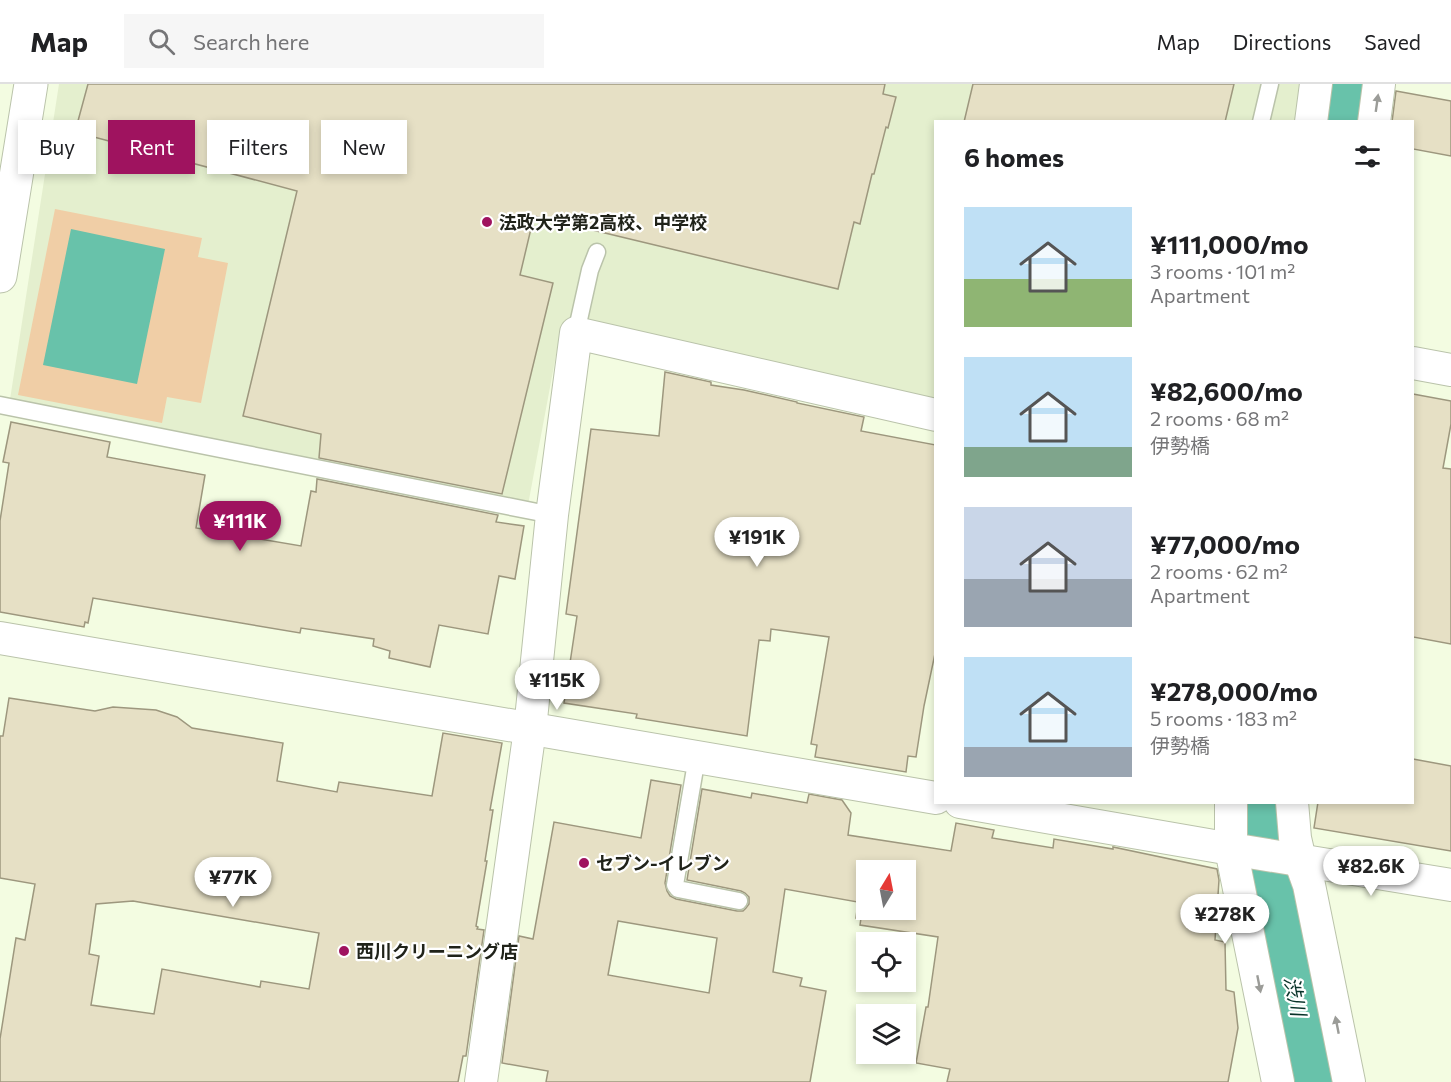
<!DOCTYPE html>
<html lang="en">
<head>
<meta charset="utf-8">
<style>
  body { margin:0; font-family:Commissioner,"Noto Sans JP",sans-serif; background:#f6f6f6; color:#202124; height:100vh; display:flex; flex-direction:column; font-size:22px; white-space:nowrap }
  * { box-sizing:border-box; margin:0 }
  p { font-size:20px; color:#757577 }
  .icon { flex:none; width:33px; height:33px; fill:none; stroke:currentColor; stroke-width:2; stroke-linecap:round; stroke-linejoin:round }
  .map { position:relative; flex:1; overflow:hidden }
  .side { position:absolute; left:934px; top:36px; width:480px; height:684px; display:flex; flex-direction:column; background:#fff; border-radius:0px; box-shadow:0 3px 9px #0003 }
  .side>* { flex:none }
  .guide { position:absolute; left:18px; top:36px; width:570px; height:54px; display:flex; gap:12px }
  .needle { width:39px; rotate:10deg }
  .buttons { position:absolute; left:856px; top:776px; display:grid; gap:12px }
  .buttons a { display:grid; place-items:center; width:60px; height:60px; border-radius:0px; background:#fff; box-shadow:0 3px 9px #0003; font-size:30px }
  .price { position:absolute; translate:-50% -51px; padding:0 14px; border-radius:21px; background:#fff; color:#222; font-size:20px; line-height:39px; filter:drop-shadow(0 2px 3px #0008) }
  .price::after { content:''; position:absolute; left:50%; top:36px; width:18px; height:14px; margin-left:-9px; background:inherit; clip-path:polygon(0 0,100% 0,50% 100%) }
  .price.selected { background:#9f135f; color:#fff }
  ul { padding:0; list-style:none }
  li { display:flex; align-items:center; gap:18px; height:150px; padding:0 30px }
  li span { display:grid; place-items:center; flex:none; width:168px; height:120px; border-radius:0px; color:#555 }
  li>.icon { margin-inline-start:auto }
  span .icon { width:72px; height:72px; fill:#fffc; stroke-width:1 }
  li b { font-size:26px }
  h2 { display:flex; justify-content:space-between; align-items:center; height:72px; padding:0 30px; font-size:26px }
  .tag { padding:0 21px; border-radius:0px; background:#fff; box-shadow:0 3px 9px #0003; font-size:21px; line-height:54px }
  .tag.selected { background:#9f135f; color:#fff }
  header { display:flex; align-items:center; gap:36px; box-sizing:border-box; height:84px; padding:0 30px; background:#fff; border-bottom:2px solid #e0e0e0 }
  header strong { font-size:28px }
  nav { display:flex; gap:33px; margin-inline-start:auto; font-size:21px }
  .search { width:420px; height:54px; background:#f6f6f6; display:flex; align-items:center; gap:15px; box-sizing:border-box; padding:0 21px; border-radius:0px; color:#757577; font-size:22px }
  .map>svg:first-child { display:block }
  .built { fill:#e4efce }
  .green { fill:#f0cea6 }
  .water { fill:#68c2aa }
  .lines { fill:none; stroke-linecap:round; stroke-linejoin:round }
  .river { stroke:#68c2aa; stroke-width:66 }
  .building { fill:#e6e0c5; stroke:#9d977e; stroke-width:1.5; fill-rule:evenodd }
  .service-casing { stroke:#bac3aa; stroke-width:19 }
  .minor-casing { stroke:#bac3aa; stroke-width:34 }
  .tertiary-casing { stroke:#bac3aa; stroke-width:35 }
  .service { stroke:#fff; stroke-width:16 }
  .minor { stroke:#fff; stroke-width:32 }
  .tertiary { stroke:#fff; stroke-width:33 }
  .oneway { fill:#9b9c98 }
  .poi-dot { fill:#9f135f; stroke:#fff; stroke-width:2 }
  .labels { text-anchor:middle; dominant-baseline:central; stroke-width:4.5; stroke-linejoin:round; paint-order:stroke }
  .poi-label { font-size:18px; font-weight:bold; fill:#20231a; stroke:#fff; text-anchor:start }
  .water-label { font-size:20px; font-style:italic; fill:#083329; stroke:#fff }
</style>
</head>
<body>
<header>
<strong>Map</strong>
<div class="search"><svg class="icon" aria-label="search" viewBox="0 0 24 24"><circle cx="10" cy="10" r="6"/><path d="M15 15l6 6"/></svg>Search here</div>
<nav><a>Map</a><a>Directions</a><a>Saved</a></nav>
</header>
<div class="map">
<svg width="1451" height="998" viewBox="0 0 1451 998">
  <rect width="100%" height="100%" fill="#f3fce1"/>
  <polygon class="built" points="59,0 1305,0 1300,37 936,38 936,319 562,239 528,421 9,322"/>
  <polygon class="green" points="55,125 202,154 198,173 228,179 201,319 167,313 162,339 18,311"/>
  <polygon class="water" points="71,145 165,165 137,300 43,281"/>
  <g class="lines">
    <g class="river">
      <polyline points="1340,38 1346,0"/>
      <polyline points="1266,718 1267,765 1314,998"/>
    </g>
  </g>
  <g class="building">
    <polygon points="88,0 885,0 883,10 896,13 888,44 886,43 874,90 872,90 860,140 854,138 838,205 534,132 520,191 553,199 502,410 319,374 321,350 243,332 297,107 75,48"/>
    <polygon points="973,0 1234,0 1225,38 964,38"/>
    <polygon points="1396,7 1451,17 1451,72 1413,65 1413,38 1392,38"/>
    <polygon points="665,288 711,298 711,301 744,306 797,318 797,319 864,333 861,347 936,361 936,565 924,622 916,673 908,672 906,688 815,673 817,661 811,660 829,553 771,545 770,557 759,556 747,652 636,634 637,630 564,619 577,532 566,530 591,345 659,352"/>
    <polygon points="1413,310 1451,317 1451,340 1443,384 1451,385 1451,560 1413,553"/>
    <polygon points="11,338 110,358 107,373 205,391 196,444 301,462 311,407 316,408 317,395 498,431 496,438 524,442 515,495 499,492 488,550 439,541 430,583 389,574 390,567 373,562 374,555 301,544 300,549 93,514 88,539 85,538 84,543 0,528 0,437 9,379 3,378"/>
    <path d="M9 614 95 627 113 623 156 626 177 633 192 644 283 659 277 697 337 708 339 698 432 712 443 649 502 659 490 726H493L485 777H487L476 842 478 843 477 845 484 846 466 972H463L458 998H0V955L16 854 25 856 35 800 0 794V652H3ZM133 817 319 849 309 905 261 897 260 903 162 885 154 930 91 921 99 872 89 870 96 820Z"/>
    <polygon points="1413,675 1451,682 1451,767 1314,744 1318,718 1413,718"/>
    <path d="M651 696 681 701 665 799 667 807 670 812 676 815 737 827H743L746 824 749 820V813L745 809 741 807 687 796 702 705 751 714 752 709 807 719 809 710 842 716 851 729 848 751 951 767 956 739 994 746 992 754 1053 764 1054 755 1113 765V763L1217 785 1219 796 1215 856 1225 858 1226 906 1234 908 1238 944 1228 998H947L950 985 916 979 926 923H928L938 853 860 841 861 834H856L858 818 785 805 773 888 802 894 800 902 826 907 810 998H546L548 987 502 979 519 852 533 855 554 738 641 754ZM867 786H906V825H867ZM618 837 717 854 709 909 608 891Z"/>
  </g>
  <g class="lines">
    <g class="service-casing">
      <g id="service">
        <polyline points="1261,38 1270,0"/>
        <polyline points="576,249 590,186 597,168"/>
        <polyline points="0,321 552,431"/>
        <polyline points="697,673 675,801 678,805 739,817"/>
      </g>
    </g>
    <g class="minor-casing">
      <g id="minor">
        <polyline points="1311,38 1316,0"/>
        <polyline points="1374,38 1379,0"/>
        <polyline points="1413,279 1451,286"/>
        <polyline points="0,554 936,714"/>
        <polyline points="960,718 1231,765 1451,801"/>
        <polyline points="1231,718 1231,765 1278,998"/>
        <polyline points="1292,718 1295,754 1300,776 1309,801 1349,998"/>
        <polyline points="481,998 530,645 552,431 576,249 936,331"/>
      </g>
    </g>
    <g class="tertiary-casing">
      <polyline id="tertiary" points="0,192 31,0"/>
    </g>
    <use href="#service" class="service"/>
    <use href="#minor" class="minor"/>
    <use href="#tertiary" class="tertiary"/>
  </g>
  <defs><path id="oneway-solid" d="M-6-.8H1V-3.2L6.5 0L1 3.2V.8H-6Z" transform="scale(1.5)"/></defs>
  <g class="oneway">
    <use href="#oneway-solid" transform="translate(1377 19) rotate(-82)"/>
    <use href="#oneway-solid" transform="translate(1259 900) rotate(79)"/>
    <use href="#oneway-solid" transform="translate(1337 941) rotate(-101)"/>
  </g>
  <g class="poi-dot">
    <circle cx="487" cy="138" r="6"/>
    <circle cx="584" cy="779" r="6"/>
    <circle cx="344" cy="867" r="6"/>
  </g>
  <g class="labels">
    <g class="poi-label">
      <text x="499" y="138">法政大学第2高校、中学校</text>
      <text x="596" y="779">セブン-イレブン</text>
      <text x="356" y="867">西川クリーニング店</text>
    </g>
    <g class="water-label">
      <text transform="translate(1296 912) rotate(79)">渋川</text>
    </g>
  </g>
</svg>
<div class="buttons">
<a><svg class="needle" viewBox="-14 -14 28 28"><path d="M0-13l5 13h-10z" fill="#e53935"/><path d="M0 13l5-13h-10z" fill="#757577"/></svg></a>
<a><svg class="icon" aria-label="locate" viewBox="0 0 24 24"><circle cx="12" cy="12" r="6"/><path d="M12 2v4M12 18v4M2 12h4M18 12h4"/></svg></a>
<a><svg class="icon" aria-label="layers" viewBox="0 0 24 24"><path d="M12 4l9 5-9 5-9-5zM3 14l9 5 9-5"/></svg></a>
</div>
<b class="price selected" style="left:240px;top:468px">¥111K</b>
<b class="price" style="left:757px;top:484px">¥191K</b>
<b class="price" style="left:557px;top:627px">¥115K</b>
<b class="price" style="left:1371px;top:813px">¥82.6K</b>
<b class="price" style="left:233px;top:824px">¥77K</b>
<b class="price" style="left:1225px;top:861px">¥278K</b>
<div class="guide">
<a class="tag">Buy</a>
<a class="tag selected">Rent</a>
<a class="tag">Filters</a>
<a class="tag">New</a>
</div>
<section class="side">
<h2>6 homes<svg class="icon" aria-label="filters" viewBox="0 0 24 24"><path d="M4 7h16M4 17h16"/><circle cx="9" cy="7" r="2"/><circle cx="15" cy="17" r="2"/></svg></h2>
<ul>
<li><span style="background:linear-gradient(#bfe0f5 60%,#8fb573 0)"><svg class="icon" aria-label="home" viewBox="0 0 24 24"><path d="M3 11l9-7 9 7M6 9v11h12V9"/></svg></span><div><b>¥111,000/mo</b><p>3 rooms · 101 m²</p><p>Apartment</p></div></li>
<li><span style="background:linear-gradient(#bfe0f5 75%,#7fa58c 0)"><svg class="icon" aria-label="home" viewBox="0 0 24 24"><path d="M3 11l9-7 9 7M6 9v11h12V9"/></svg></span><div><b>¥82,600/mo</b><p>2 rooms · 68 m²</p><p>伊勢橋</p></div></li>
<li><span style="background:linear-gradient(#c9d6e8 60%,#9aa5b1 0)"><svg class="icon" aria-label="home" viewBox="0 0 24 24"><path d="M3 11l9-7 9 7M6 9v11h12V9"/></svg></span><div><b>¥77,000/mo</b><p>2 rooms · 62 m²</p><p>Apartment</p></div></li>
<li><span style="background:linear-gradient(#bfe0f5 75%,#9aa5b1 0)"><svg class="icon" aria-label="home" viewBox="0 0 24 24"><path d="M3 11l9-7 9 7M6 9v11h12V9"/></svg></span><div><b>¥278,000/mo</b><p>5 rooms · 183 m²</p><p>伊勢橋</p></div></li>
</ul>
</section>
</div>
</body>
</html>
